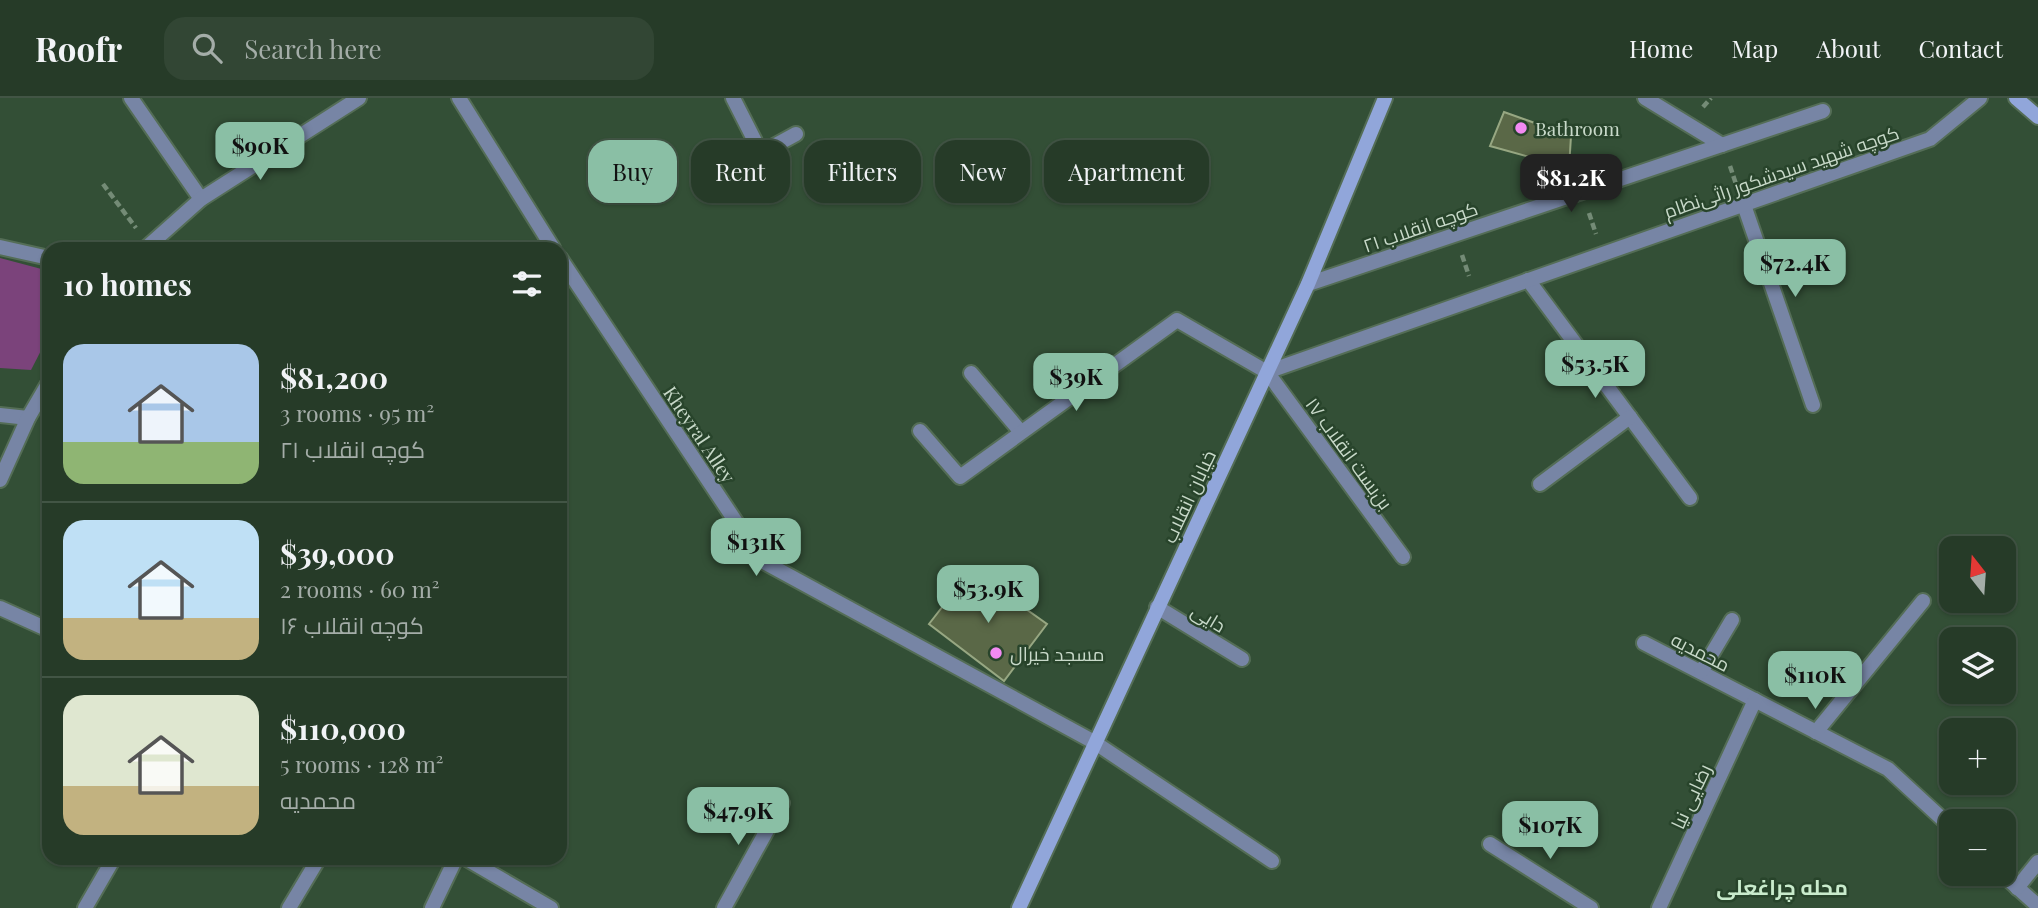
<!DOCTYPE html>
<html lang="en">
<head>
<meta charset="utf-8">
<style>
  body { margin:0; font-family:"Playfair Display",Cairo,serif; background:#324634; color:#f1f3f6; height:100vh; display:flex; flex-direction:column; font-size:26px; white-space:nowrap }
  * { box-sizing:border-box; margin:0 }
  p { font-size:23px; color:#a4ada8 }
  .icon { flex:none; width:38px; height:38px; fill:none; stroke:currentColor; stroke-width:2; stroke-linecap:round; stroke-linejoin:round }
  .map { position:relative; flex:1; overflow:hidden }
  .details { position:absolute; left:42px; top:144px; width:525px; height:623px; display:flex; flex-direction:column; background:#263b28; border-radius:21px; box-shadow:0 2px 5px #0004,0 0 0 2px #425545 }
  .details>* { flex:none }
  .hud { position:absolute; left:588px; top:42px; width:665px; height:63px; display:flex; gap:14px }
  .needle { width:46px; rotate:343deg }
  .tools { position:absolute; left:1939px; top:438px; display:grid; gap:14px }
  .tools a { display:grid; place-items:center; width:77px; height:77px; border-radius:14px; background:#263b28; box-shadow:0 2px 5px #0004,0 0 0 2px #425545; font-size:35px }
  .price { position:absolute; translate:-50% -60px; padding:0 16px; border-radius:14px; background:#8abfa5; color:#111; font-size:23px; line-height:46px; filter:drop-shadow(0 2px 4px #0008) }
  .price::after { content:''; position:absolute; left:50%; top:42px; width:21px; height:16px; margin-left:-10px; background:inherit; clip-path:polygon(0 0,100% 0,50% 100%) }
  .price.selected { background:#222; color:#fff }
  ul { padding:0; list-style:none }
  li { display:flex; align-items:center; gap:21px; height:175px; padding:0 21px }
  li+li { border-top:2px solid #425545 }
  li span { display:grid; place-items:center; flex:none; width:196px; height:140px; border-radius:21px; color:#555 }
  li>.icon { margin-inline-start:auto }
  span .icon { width:84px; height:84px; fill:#fffc; stroke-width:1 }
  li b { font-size:30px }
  h2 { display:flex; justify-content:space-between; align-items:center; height:84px; padding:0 21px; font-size:30px }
  .tag { padding:0 24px; border-radius:21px; background:#263b28; box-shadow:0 2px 5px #0004,0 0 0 2px #425545; font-size:24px; line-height:63px }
  .tag.selected { background:#8abfa5; color:#111 }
  header { display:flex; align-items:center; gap:42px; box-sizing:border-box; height:98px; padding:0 35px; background:#263b28; border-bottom:2px solid #425545 }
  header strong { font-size:33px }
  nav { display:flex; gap:38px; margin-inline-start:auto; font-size:24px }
  .search { width:490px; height:63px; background:#324634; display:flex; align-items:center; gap:18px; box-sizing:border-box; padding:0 24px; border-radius:21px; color:#a4ada8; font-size:26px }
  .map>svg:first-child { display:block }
  .green { fill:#7b437b }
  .building { fill:#5a6847; stroke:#97a782; stroke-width:2 }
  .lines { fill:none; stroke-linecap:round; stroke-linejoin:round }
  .street-casing { stroke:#546d56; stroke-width:18 }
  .secondary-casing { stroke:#546d56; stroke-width:18 }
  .path { stroke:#748b76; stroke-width:4.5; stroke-dasharray:7 3.5; stroke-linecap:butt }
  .street { stroke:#7785a5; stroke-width:14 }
  .secondary { stroke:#91a6da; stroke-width:14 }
  .poi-dot { fill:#f28af2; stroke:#28442b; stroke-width:2.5 }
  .labels { text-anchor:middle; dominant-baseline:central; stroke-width:5; stroke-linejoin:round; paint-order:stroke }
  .poi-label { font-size:19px; fill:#c8d9c9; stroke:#28442b; text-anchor:start }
  .street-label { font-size:19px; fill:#c8d9c9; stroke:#28442b }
  .neighbourhood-label { font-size:21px; font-weight:bold; fill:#c9ebcc; stroke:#28442b }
</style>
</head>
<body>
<header>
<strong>Roofr</strong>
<div class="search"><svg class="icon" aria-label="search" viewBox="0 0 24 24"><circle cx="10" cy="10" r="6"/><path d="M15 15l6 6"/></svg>Search here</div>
<nav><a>Home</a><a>Map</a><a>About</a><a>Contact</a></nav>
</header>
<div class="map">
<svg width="2038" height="810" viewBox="0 0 2038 810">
  <rect width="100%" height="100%" fill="#334f36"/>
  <polygon class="green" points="0,160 49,173 49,237 31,272 0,270"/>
  <g class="building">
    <polygon points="1504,14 1571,38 1569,70 1490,48"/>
    <polygon points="971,472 1047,526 1004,583 929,526"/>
  </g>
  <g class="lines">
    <g class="street-casing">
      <g id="street">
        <polyline points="131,0 201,101"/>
        <polyline points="459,0 553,150"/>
        <polyline points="733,0 761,55 796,36"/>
        <polyline points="1645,0 1722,47"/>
        <polyline points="1744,107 1813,307"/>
        <polyline points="0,149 49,160"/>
        <polyline points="146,150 201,101 359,0"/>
        <polyline points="560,160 762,463 1094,644 1272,763"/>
        <polyline points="1528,182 1690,400"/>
        <polyline points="1308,186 1823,13"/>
        <polyline points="1267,274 1930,41 1980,0"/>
        <polyline points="971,275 1020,333"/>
        <polyline points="0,317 28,320"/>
        <polyline points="920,333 960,379 1177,222 1267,274 1403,459"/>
        <polyline points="0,382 28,320 49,284"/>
        <polyline points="1540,386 1630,319"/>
        <polyline points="1157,509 1242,561"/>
        <polyline points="0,510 49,532"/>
        <polyline points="1644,545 1888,671 1951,729"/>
        <polyline points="1701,574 1732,522"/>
        <polyline points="1816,634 1923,503"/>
        <polyline points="1490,746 1591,810"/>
        <polyline points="465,760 551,810"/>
        <polyline points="2001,775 2038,808"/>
        <polyline points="2017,790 2038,764"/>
        <polyline points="85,810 114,760"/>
        <polyline points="289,810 319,760"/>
        <polyline points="432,810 456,760"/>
        <polyline points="724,810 782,705"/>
        <polyline points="1659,810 1755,602"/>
      </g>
    </g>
    <g class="secondary-casing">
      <g id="secondary">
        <polyline points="2016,0 2038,19"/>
        <polyline points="1019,810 1308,186 1385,0"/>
      </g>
    </g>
    <g class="path">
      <polyline points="1703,9 1711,0"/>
      <polyline points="1730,68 1736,86"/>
      <polyline points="103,86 136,130"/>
      <polyline points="1589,115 1596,136"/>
      <polyline points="1462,157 1469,178"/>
    </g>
    <use href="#street" class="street"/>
    <use href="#secondary" class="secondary"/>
  </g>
  <g class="poi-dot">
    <circle cx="1521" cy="30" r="7"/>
    <circle cx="996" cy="555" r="7"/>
  </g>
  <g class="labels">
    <g class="poi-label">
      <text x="1535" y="30">Bathroom</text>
      <text x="1010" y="555">مسجد خیرال</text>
    </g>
    <g class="street-label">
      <text transform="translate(1781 73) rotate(-19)">کوچه شهید سیدشکور راثی‌نظام</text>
      <text transform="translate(1420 128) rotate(-19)">کوچه انقلاب ۲۱</text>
      <text transform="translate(700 336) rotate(56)">Kheyral Alley</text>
      <text transform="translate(1350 355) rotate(54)">بن‌بست انقلاب ۱۷</text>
      <text transform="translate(1188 398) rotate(-65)">خیابان انقلاب</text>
      <text transform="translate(1209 519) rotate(31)">دایی</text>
      <text transform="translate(1701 553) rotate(27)">محمدیه</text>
      <text transform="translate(1690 698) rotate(-65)">رضایی نیا</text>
    </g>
    <g class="neighbourhood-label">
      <text x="1782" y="788">محله چراغعلی</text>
    </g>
  </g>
</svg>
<div class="tools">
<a><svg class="needle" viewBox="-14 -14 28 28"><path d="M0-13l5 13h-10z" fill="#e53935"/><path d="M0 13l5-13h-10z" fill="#a4ada8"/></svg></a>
<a><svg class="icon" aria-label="layers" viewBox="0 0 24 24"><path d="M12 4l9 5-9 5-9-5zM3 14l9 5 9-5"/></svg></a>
<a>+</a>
<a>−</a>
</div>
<b class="price" style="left:260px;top:84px">$90K</b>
<b class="price selected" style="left:1571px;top:116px">$81.2K</b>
<b class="price" style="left:1795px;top:201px">$72.4K</b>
<b class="price" style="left:1595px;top:302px">$53.5K</b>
<b class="price" style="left:1076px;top:315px">$39K</b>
<b class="price" style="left:756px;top:480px">$131K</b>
<b class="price" style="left:988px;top:527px">$53.9K</b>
<b class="price" style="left:1815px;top:613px">$110K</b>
<b class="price" style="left:738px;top:749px">$47.9K</b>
<b class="price" style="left:1550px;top:763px">$107K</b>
<div class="hud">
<a class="tag selected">Buy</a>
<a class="tag">Rent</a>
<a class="tag">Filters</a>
<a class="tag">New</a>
<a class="tag">Apartment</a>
</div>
<section class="details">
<h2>10 homes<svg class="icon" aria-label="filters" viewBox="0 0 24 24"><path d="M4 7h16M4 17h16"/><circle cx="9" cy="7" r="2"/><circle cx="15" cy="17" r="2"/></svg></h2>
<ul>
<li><span style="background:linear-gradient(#a9c7e8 70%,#8fb573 0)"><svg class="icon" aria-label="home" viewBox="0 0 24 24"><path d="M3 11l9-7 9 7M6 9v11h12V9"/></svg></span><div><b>$81,200</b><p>3 rooms · 95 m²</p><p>کوچه انقلاب ۲۱</p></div></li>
<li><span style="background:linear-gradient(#bfe0f5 70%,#c2b280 0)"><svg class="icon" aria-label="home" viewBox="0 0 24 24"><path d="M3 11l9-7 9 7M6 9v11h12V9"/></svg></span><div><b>$39,000</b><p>2 rooms · 60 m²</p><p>کوچه انقلاب ۱۶</p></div></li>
<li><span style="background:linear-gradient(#dfe7d0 65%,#c2b280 0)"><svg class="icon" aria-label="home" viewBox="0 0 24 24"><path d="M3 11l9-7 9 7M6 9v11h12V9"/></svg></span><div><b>$110,000</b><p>5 rooms · 128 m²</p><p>محمدیه</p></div></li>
</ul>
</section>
</div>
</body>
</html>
